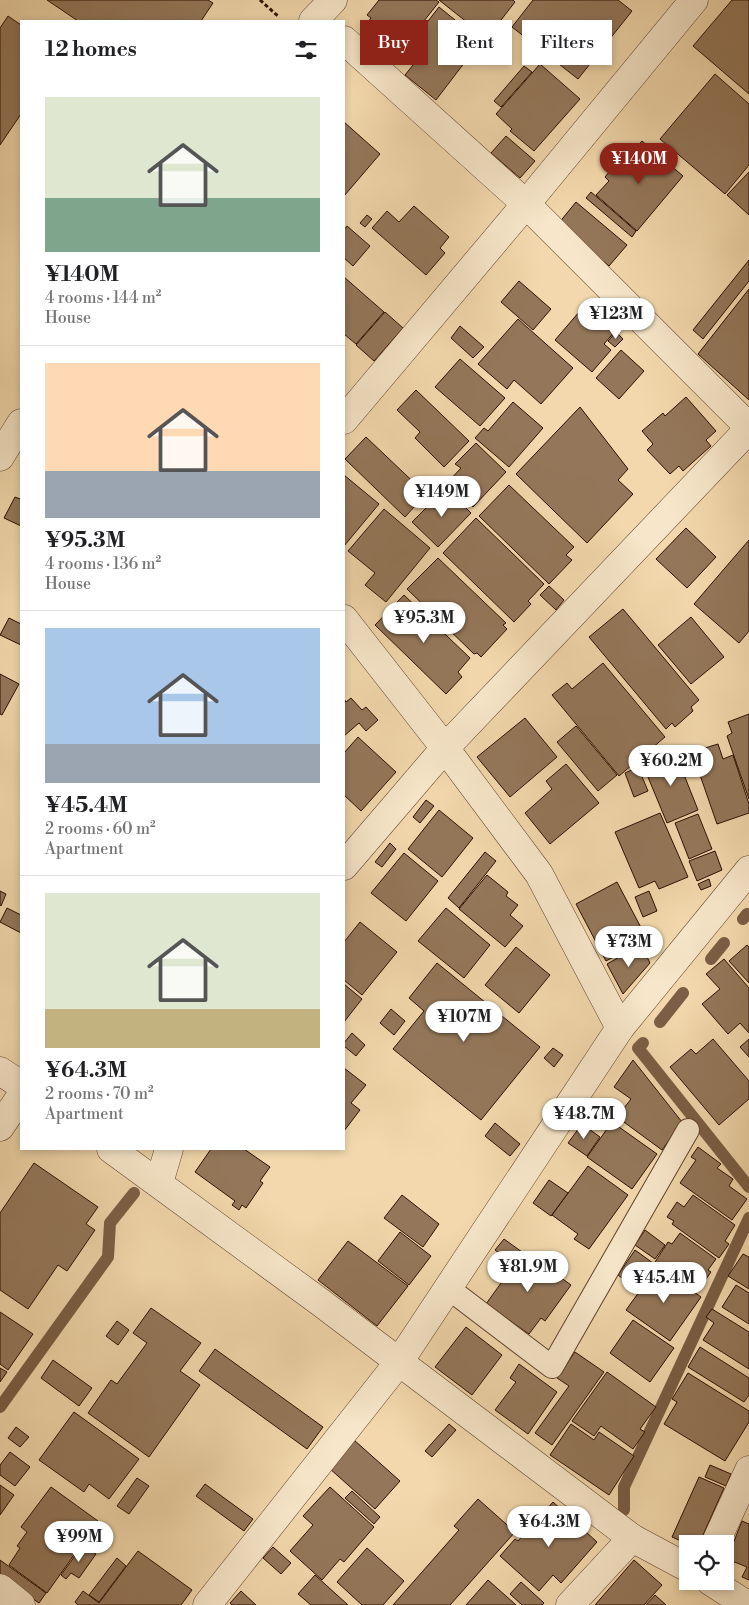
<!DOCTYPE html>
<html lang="en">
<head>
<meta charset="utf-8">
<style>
  body { margin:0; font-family:"Libre Bodoni",serif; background:#f2f2f2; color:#202124; height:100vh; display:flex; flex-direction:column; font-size:19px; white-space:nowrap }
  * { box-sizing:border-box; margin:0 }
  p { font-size:16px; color:#757577 }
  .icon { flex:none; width:28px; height:28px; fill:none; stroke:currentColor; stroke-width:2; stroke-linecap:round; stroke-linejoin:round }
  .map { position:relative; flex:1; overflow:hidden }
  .side { position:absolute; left:20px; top:20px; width:325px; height:1130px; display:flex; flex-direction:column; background:#fff; border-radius:0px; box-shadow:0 2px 8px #0003 }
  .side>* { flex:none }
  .top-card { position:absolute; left:360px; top:20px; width:314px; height:45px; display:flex; gap:10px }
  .fabs { position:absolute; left:679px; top:1535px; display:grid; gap:10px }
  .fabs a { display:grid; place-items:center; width:55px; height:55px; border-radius:0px; background:#fff; box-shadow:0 2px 8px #0003; font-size:25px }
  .price { position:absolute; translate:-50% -42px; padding:0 11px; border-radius:18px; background:#fff; color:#222; font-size:16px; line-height:32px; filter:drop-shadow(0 1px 2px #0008) }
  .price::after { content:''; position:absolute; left:50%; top:30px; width:15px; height:11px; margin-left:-8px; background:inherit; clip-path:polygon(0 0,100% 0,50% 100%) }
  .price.current { background:#8f2418; color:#fff }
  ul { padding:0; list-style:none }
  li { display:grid; align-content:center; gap:10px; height:265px; padding:0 25px }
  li+li { border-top:1px solid #e0e0e0 }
  li span { display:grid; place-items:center; height:155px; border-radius:0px; color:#555 }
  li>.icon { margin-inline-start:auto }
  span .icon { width:90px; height:90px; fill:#fffc; stroke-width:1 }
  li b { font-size:21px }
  h2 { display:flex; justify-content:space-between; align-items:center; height:60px; padding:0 25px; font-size:21px }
  .chip { padding:0 18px; border-radius:0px; background:#fff; box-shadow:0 2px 8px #0003; font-size:18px; line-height:45px }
  .chip.current { background:#8f2418; color:#fff }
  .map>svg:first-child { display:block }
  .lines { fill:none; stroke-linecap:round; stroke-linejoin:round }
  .stream { stroke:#7b5e45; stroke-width:12 }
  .building { fill:#94775a; stroke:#2e0e02 }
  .lane-casing { stroke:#5f402c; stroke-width:24 }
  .street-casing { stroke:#5f402c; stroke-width:29 }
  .path { stroke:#2e0e02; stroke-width:3; stroke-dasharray:4 2.5; stroke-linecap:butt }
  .lane { stroke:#f7e6c9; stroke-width:22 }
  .street { stroke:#f7e6c9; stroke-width:28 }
</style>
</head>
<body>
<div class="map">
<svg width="749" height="1605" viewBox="0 0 749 1605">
  <rect width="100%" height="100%" fill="#f2d8ac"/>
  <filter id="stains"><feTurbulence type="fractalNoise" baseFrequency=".004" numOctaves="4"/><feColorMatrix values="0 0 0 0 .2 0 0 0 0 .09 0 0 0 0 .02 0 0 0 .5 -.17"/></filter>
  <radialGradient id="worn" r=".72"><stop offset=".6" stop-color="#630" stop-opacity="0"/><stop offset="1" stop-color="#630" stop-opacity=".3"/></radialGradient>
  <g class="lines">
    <g class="stream">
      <polyline points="743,919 747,914"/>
      <polyline points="711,959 724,943"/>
      <polyline points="660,1022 683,993"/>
      <polyline points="643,1043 638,1048 749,1187"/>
      <polyline points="0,1407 108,1257 110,1223 134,1193"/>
      <polyline points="624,1510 624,1487 749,1218"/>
    </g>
  </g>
  <g class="building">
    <polygon points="47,0 208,0 213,3 201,21 78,21"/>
    <polygon points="379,0 436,0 439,2 405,45 399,40 389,52 361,31 371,18 367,15"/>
    <polygon points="439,0 513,0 515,2 487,38"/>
    <polygon points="533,0 618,0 632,11 578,79 512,27"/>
    <polygon points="732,0 749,0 749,94 693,46"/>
    <polygon points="439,7 481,41 436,100 405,75 413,65 401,56"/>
    <polygon points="8,16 21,25 21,114 0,145 0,28"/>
    <polygon points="540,64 580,99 534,151 510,131 512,129 496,114"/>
    <polygon points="524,66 532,72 501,107 494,101"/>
    <polygon points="715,74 749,104 749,165 725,194 660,139"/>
    <polygon points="344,122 380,154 344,196"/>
    <polygon points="506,136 535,161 520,178 491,153"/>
    <polygon points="642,141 683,176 637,231 596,195 609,181 605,177 619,160 623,163"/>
    <polygon points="749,172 749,215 727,195"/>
    <polygon points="591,192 636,231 632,237 586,198"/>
    <polygon points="576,202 627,245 609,266 558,224"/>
    <polygon points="414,206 449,237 440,248 445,253 426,275 372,228 387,211 399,222"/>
    <polygon points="367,215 372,219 365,227 360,223"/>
    <polygon points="347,226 370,246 353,266 344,258 344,230"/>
    <polygon points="749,260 749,281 703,339 693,330"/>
    <polygon points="344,277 384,312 356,344 344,334"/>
    <polygon points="519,281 551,309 533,330 501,302"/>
    <polygon points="749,289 749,400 698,354"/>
    <polygon points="586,304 616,330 604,344 611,350 592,372 555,340"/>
    <polygon points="385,312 403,328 374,361 356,345"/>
    <polygon points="518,319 573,368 541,404 514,380 507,389 478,364"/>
    <polygon points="460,326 484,347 473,358 451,338"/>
    <polygon points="616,332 623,339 615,347 608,341"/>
    <polygon points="621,350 644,371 619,399 596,378"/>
    <polygon points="460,359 505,398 480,426 435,387"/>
    <polygon points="416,390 469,441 444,467 415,438 420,432 397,410"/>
    <polygon points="686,397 716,431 706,440 711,446 683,471 679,466 670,474 647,450 653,444 642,431 663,413 665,416"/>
    <polygon points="513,402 543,428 509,467 475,438 484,428 488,431"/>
    <polygon points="580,407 628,469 618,480 633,494 587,543 516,474"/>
    <polygon points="366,437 426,494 405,517 345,459"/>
    <polygon points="476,443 506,472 473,507 448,482 461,468 455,464"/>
    <polygon points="344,475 379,504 344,546"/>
    <polygon points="509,485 574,547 566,555 572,560 549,584 479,516"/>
    <polygon points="446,488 471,513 438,547 412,522"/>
    <polygon points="21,496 21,526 4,518 15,497 20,499"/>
    <polygon points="384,509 430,548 386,602 365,585 375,573 348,551"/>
    <polygon points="476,518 544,584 528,601 531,604 514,622 443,553"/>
    <polygon points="686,528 716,557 687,588 656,559"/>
    <polygon points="749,540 749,631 739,643 694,604"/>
    <polygon points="438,558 506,623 503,625 507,629 481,657 477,653 474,654 407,589"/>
    <polygon points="549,586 564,600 556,610 540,595"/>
    <polygon points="404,595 470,658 458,672 462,677 446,694 375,625"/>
    <polygon points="623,609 699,700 691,707 693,711 675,727 672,723 666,729 589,637"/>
    <polygon points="691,617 724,657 691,684 658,645"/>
    <polygon points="9,618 21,624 21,645 0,635"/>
    <polygon points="603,663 665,737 619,776 552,695 567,683 572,689"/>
    <polygon points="0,674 19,684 2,715 0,714"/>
    <polygon points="351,698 362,710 366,707 378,720 366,731 359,723 344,736 344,699 346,702"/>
    <polygon points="749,714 749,799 727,736 732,733 728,722"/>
    <polygon points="525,718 557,757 510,797 477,757"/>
    <polygon points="576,726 617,775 598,791 557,742"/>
    <polygon points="358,737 396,772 361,811 344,795 344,753"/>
    <polygon points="718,744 723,759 733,755 749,804 749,813 717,824 692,752"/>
    <polygon points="675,752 698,810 667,823 643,765"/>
    <polygon points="566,764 599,803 550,844 525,813 552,789 546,781"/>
    <polygon points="638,767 648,791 634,797 625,773"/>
    <polygon points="426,800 434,806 420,823 413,817"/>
    <polygon points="439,810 473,838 442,877 408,849"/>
    <polygon points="660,813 688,877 659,889 655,881 639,888 615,832"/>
    <polygon points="698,814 712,849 689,859 675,823"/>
    <polygon points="390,843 396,849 382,867 375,862"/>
    <polygon points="715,851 722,870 697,881 689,861"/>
    <polygon points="485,852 496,861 459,908 448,898"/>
    <polygon points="404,853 438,881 406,921 371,893"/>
    <polygon points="487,875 508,892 506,896 518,905 510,915 523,926 505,947 459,909"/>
    <polygon points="709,879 711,886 701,890 698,884"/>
    <polygon points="617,882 647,939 606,961 576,904"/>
    <polygon points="0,891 6,894 1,906 0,905"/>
    <polygon points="649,891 657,911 643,917 635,897"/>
    <polygon points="7,908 21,915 21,933 0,922"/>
    <polygon points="446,908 490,945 464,978 418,941"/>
    <polygon points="360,922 397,952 362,995 344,980 344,942"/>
    <polygon points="641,945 650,963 623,994 607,964"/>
    <polygon points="747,945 749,947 749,983 729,961"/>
    <polygon points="516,947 550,975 519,1013 485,985"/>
    <polygon points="724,959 749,988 749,1033 740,1023 728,1034 702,1004 720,989 706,974"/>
    <polygon points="437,963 540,1047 481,1120 393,1049 424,1011 409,998"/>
    <polygon points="344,984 362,999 344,1022"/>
    <polygon points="391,1009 405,1021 394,1035 380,1023"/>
    <polygon points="352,1033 365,1045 356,1056 344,1046 344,1043"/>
    <polygon points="713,1039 749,1081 749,1099 719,1125 670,1067 691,1049 696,1054"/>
    <polygon points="749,1039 749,1057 740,1047"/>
    <polygon points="553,1048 563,1055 554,1067 544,1058"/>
    <polygon points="633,1060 682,1122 662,1150 617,1117 631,1099 614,1087"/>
    <polygon points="344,1068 366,1085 351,1103 360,1110 344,1131"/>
    <polygon points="612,1122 657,1154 632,1189 587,1157"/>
    <polygon points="495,1123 520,1144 510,1156 485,1136"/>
    <polygon points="582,1124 600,1137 587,1156 568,1143"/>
    <polygon points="698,1147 721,1164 717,1168 733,1179 729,1186 747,1199 732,1220 680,1183 696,1160 691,1157"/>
    <polygon points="211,1149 244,1149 270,1167 260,1181 263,1183 246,1208 242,1205 239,1210 232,1205 235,1201 195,1172"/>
    <polygon points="34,1163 98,1207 86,1224 95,1230 67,1271 58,1265 28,1309 0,1290 0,1213"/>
    <polygon points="588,1166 628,1195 589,1249 574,1239 578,1234 552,1215"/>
    <polygon points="549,1180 568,1193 551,1216 533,1203"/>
    <polygon points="402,1195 439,1224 423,1247 384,1218"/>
    <polygon points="693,1195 735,1225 725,1241 729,1244 719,1258 672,1224 674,1221 667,1217 677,1202 684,1207"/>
    <polygon points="645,1230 665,1245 655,1259 635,1245"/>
    <polygon points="400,1232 431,1256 409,1285 378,1261"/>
    <polygon points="680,1233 716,1259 708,1270 711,1272 697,1292 655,1262 668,1242 672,1244"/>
    <polygon points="504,1239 522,1252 513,1263 495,1250"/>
    <polygon points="348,1241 408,1286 377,1326 318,1280"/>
    <polygon points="635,1250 657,1266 639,1291 618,1275"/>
    <polygon points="524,1251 571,1285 545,1321 541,1318 529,1334 486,1304"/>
    <polygon points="743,1254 749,1257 749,1289 728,1276"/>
    <polygon points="658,1266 701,1297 670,1341 626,1310"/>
    <polygon points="736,1285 749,1293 749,1324 722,1307"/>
    <polygon points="151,1308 201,1343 180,1371 200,1385 149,1457 88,1413 111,1380 117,1384 147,1343 133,1333"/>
    <polygon points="712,1309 749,1332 749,1369 703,1340 714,1323 706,1317"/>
    <polygon points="0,1312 33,1334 8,1370 0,1364"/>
    <polygon points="633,1320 674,1348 650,1382 610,1353"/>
    <polygon points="117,1321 129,1330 118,1345 106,1336"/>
    <polygon points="466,1327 502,1355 472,1395 435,1367"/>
    <polygon points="700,1347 749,1378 749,1395 744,1402 688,1367"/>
    <polygon points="215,1349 323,1427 307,1449 199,1371"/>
    <polygon points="575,1352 604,1372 552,1445 535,1433 569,1386 557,1378"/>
    <polygon points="53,1360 92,1388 79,1406 41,1378"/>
    <polygon points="519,1364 557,1392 528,1434 495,1410 516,1382 510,1378"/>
    <polygon points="0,1368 7,1372 0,1382"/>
    <polygon points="607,1372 656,1407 640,1429 645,1432 633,1449 601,1426 594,1436 572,1421"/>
    <polygon points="688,1373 749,1411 749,1422 725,1461 664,1424 677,1402 672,1399"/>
    <polygon points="74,1412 139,1459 109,1499 89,1484 84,1492 39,1460"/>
    <polygon points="449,1424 456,1430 432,1457 425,1451"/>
    <polygon points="571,1424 594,1440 599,1432 634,1456 609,1495 550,1455"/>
    <polygon points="16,1427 29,1437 20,1447 8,1438"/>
    <polygon points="354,1440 400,1481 375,1509 329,1468"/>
    <polygon points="10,1452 30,1467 15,1486 0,1475 0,1465"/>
    <polygon points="710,1465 731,1474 726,1486 705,1477"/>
    <polygon points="699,1477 724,1488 699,1544 688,1544 672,1537"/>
    <polygon points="137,1478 149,1486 129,1514 117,1506"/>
    <polygon points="205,1484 253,1519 244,1531 196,1496"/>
    <polygon points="0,1485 14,1495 0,1515"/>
    <polygon points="51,1487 98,1521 47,1593 9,1565 20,1548 17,1546 27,1532 21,1527"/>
    <polygon points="330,1487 374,1527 344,1562 340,1559 322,1580 290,1551 313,1525 303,1516"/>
    <polygon points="352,1491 380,1517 374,1524 345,1498"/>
    <polygon points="478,1499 515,1532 450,1605 393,1605 459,1530 454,1526"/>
    <polygon points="553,1502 597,1542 561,1583 553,1575 539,1591 500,1556 515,1539 518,1541"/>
    <polygon points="742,1521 749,1524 749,1580 742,1577 747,1567 727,1559"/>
    <polygon points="83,1545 96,1554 79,1578 71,1573 66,1579 61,1575"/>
    <polygon points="273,1547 291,1563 281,1574 263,1558"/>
    <polygon points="367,1548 404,1581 383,1605 362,1605 337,1582"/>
    <polygon points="138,1551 192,1590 181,1605 78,1605 75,1602 83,1591 99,1603"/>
    <polygon points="117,1558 126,1566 99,1602 89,1595"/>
    <polygon points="0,1560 46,1593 39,1603 0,1575"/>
    <polygon points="634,1560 662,1585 644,1605 595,1605"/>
    <polygon points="315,1575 348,1605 311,1605 298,1594"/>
    <polygon points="488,1580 516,1605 466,1605"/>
    <polygon points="521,1582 544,1603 542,1605 522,1605 510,1594"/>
    <polygon points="241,1591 256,1605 232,1605 230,1603"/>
    <polygon points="655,1595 666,1605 646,1605"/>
  </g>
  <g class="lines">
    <g class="lane-casing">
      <polyline id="lane" points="448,1288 552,1367 688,1130"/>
    </g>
    <g class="street-casing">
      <g id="street">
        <polyline points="313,21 333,0"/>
        <polyline points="344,40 526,204 749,427"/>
        <polyline points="344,420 526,204 694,0"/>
        <polyline points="0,457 21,423"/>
        <polyline points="344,619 445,748 539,874 620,1028"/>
        <polyline points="344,866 445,748 749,429"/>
        <polyline points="0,1071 21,1085"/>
        <polyline points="0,1127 21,1096"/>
        <polyline points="111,1149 320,1302 632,1538 688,1568"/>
        <polyline points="159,1183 169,1149"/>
        <polyline points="715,1544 749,1470"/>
        <polyline points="710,1581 747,1605"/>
        <polyline points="0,1588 21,1605"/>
        <polyline points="207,1605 399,1362 620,1028 749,870"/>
        <polyline points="570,1605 632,1538"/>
      </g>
    </g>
    <polyline class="path" points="260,0 279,17"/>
    <use href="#lane" class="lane"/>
    <use href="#street" class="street"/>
  </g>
  <rect width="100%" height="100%" filter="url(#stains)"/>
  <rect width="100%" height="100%" fill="url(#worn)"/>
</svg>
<div class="fabs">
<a><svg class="icon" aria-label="locate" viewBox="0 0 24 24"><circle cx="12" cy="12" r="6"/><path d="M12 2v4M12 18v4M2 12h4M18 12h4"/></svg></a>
</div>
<b class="price current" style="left:639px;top:185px">¥140M</b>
<b class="price" style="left:616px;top:340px">¥123M</b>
<b class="price" style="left:442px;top:518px">¥149M</b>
<b class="price" style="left:424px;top:644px">¥95.3M</b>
<b class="price" style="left:671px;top:787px">¥60.2M</b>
<b class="price" style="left:629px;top:968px">¥73M</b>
<b class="price" style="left:464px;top:1043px">¥107M</b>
<b class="price" style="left:584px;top:1140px">¥48.7M</b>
<b class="price" style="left:528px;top:1293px">¥81.9M</b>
<b class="price" style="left:664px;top:1304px">¥45.4M</b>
<b class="price" style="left:549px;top:1548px">¥64.3M</b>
<b class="price" style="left:79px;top:1563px">¥99M</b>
<div class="top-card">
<a class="chip current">Buy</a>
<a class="chip">Rent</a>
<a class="chip">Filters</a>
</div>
<section class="side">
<h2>12 homes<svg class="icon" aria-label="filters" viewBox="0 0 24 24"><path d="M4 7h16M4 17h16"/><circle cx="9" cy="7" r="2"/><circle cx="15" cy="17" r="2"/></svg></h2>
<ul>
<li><span style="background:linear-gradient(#dfe7d0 65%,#7fa58c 0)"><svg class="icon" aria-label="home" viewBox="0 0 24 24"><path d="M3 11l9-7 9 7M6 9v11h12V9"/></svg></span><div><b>¥140M</b><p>4 rooms · 144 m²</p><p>House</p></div></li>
<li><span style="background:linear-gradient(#ffd9b3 70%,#9aa5b1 0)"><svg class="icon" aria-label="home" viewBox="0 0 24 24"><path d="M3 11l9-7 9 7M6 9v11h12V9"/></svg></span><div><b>¥95.3M</b><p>4 rooms · 136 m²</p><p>House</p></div></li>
<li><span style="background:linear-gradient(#a9c7e8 75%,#9aa5b1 0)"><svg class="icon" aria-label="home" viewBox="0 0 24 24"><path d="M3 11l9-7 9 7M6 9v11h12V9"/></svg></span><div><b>¥45.4M</b><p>2 rooms · 60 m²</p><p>Apartment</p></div></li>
<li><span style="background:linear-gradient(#dfe7d0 75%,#c2b280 0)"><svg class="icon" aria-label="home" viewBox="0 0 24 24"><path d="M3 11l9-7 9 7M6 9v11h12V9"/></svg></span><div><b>¥64.3M</b><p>2 rooms · 70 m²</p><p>Apartment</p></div></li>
</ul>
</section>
</div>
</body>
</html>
